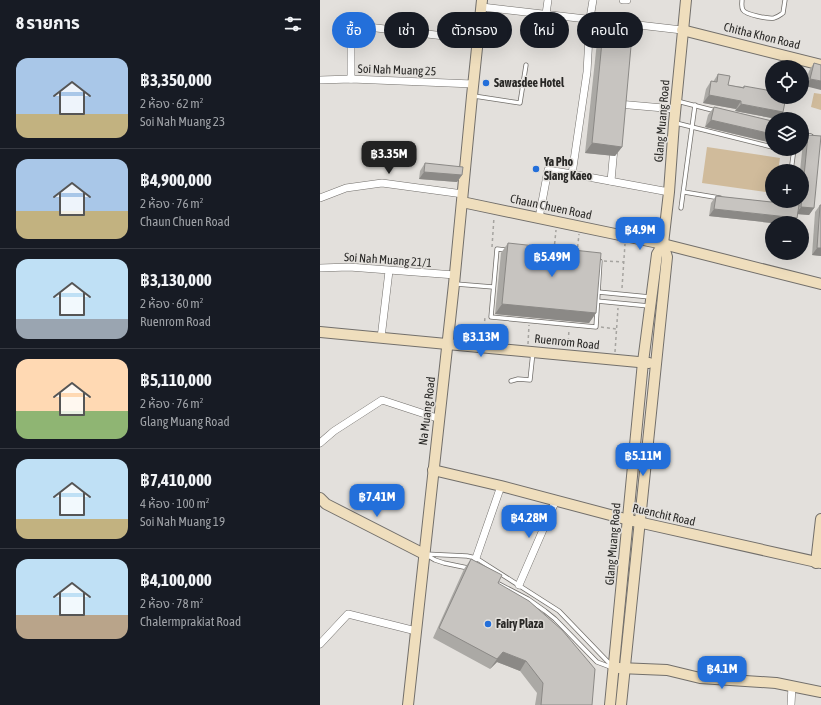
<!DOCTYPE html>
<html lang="th">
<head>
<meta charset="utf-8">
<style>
  body { margin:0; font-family:"Asap Condensed","Noto Sans Thai",sans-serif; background:#20242c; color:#f1f3f6; height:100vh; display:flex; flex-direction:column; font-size:15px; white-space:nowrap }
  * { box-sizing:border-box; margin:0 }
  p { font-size:13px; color:#9ea1a6 }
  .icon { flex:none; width:22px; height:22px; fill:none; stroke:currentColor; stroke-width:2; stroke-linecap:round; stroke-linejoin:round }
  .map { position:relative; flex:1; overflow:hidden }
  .details { display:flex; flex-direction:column; background:#171b24; width:320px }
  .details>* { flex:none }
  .hud { position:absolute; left:12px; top:12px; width:380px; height:36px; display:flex; gap:8px }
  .buttons { position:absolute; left:445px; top:60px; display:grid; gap:8px }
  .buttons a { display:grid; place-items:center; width:44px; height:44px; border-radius:50%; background:#171b24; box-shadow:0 4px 16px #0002; font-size:20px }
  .price { position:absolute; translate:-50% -34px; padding:0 9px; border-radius:8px; background:#236fda; color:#fff; font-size:13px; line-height:26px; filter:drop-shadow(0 1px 2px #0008) }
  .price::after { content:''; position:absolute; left:50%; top:24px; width:12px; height:9px; margin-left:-6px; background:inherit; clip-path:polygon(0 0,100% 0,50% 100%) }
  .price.current { background:#222; color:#fff }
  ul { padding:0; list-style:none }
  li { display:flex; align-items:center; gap:12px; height:100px; padding:0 16px }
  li+li { border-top:1px solid #363941 }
  li span { display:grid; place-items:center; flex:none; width:112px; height:80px; border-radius:12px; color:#555 }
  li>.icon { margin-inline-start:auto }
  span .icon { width:48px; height:48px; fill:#fffc; stroke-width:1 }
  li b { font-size:17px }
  h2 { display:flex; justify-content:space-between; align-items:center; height:48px; padding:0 16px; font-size:17px }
  .tag { padding:0 14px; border-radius:18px; background:#171b24; box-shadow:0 4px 16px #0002; font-size:14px; line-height:36px }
  .tag.current { background:#236fda; color:#fff }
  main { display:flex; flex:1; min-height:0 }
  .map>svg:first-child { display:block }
  .green { fill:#d0bb9b }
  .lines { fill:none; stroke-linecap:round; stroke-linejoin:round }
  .lane-casing { stroke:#726f6b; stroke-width:5 }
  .street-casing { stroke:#726f6b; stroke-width:8 }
  .secondary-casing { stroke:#726f6b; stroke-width:12 }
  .path { stroke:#a6a4a0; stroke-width:1.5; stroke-dasharray:3 3; stroke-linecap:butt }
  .lane { stroke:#fff; stroke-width:3.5 }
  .street { stroke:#fff; stroke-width:7 }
  .secondary { stroke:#efdebd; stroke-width:10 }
  .wall { fill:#aba9a5 }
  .shaded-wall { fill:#8b8986 }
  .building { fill:#c7c4c0; stroke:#8b8986 }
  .poi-dot { fill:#236fda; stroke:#e3e0dc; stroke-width:1.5 }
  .labels { text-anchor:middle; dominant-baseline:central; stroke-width:3; stroke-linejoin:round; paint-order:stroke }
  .street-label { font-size:12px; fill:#292826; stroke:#e3e0dc }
  .poi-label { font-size:12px; font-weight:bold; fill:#292826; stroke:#e3e0dc; text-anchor:start }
</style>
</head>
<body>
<main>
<section class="details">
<h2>8 รายการ<svg class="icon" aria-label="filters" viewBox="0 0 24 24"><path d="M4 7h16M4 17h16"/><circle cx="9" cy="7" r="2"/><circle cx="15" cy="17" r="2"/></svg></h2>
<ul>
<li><span style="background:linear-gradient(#a9c7e8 70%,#c2b280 0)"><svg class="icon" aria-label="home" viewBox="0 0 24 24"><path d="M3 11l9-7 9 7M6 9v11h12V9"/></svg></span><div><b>฿3,350,000</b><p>2 ห้อง · 62 m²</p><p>Soi Nah Muang 23</p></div></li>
<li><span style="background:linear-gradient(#a9c7e8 65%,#c2b280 0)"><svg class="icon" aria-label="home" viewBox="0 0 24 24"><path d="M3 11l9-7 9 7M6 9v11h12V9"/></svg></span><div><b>฿4,900,000</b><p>2 ห้อง · 76 m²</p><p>Chaun Chuen Road</p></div></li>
<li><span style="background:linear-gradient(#bfe0f5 75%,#9aa5b1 0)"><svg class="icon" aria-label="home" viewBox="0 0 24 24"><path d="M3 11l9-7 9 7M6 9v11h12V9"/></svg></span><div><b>฿3,130,000</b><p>2 ห้อง · 60 m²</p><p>Ruenrom Road</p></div></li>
<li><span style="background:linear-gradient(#ffd9b3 65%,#8fb573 0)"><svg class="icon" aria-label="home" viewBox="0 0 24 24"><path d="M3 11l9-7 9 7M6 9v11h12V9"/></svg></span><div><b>฿5,110,000</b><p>2 ห้อง · 76 m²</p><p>Glang Muang Road</p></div></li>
<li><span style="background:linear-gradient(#bfe0f5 75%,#c2b280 0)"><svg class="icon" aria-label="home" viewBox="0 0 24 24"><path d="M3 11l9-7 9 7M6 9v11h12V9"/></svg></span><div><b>฿7,410,000</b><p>4 ห้อง · 100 m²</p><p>Soi Nah Muang 19</p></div></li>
<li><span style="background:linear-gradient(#bfe0f5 70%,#b9a48a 0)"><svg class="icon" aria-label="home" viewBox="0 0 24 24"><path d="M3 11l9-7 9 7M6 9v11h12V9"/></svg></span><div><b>฿4,100,000</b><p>2 ห้อง · 78 m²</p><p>Chalermprakiat Road</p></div></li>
</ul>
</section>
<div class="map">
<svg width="501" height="705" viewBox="0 0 501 705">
  <rect width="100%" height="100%" fill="#e3e0dc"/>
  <g class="green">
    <polygon points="494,93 501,94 501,110 491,107"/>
    <polygon points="387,147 460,158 458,171 452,171 452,193 382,183"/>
  </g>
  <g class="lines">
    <g class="lane-casing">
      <g id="lane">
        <path d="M422 0C422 3 421 7 423 10 426 15 449 19 454 18 458 17 460 15 463 13L465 0"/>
        <polyline points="154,96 200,103 206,65"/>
        <polyline points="357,101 396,111"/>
        <polyline points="356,123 452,147"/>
        <polyline points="482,134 491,136"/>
        <polyline points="462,149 474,152"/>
        <polyline points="471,171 474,149"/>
        <polyline points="364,192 400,198"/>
        <polyline points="361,208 375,105"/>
        <polygon points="177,249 280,261 276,327 171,317"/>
        <polyline points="136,284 173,287"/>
        <polyline points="278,292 330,297"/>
        <polyline points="277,301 329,306"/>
        <polyline points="191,381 198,379 210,380 213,352"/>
        <polyline points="105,554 147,556 156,558 239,611 292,666"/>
        <polyline points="105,554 115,560 124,563 148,568"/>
        <polyline points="179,584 208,599 225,611 235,619 277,662 293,668"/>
      </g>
    </g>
    <g class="street-casing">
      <g id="street">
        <polyline points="273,0 270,18 267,72 252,174 349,192"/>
        <polyline points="303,0 307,0"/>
        <polyline points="162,7 362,30"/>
        <polyline points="226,14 228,0"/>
        <polyline points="304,44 305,23"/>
        <polyline points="31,79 31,25 158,40"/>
        <polyline points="0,80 31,79 153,84"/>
        <polyline points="298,104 355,109"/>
        <polyline points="291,181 294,148"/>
        <polyline points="0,198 26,188 62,183 143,194"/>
        <polyline points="219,218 228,170 252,174"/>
        <polyline points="0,268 29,267 135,275"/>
        <polyline points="61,338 69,271"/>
        <polyline points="0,443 14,431 62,400 120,419"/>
        <polyline points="156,558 181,486"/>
        <polyline points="199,585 236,500"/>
        <polyline points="0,644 28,614 96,631"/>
        <polyline points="471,705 472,686"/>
      </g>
    </g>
    <g class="secondary-casing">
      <g id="secondary">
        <polyline points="362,30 501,65"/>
        <polyline points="142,202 343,244 501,284"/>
        <polyline points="0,332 329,363"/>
        <polyline points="113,470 181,486 309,520 501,563"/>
        <polyline points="0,498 6,504 104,554"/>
        <polyline points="496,563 501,519"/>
        <polyline points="299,668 347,670 380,678 456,683 501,692"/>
        <polyline points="88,705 134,284 152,96 162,0"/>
        <polyline points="290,705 323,362 337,254 343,244 349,192 354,123 366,0"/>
        <polyline points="301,705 347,257 343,244"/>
      </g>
    </g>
    <g class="path">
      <polyline points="172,247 174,217"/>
      <polyline points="234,250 236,230"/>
      <polyline points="257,253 259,234"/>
      <polyline points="284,261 304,262"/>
      <polyline points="302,288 305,244"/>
      <polyline points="281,327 296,329"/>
      <polyline points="163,339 165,317 166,317"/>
      <polyline points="208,344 209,325"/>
      <polyline points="248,347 249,329"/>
      <polyline points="295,352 298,308"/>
    </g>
    <use href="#lane" class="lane"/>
    <use href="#street" class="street"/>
    <use href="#secondary" class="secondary"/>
  </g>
  <g class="wall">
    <polygon points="283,32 302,147 295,156 265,153 277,42"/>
    <polygon points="494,63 501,65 485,86 489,71"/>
    <polygon points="398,74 408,85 423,87 424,86 463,112 459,119 457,119 415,111 416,109 383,103 386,89 391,81 393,82"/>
    <polygon points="394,107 452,121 452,143 385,127 388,115"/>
    <polygon points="488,135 494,208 489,215 478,214 477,218 474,223 452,223 389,216 391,203 396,196 477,205 477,201 482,201 482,171 480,171 483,142"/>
    <polygon points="105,163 142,175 137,182 99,179 100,171"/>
    <polygon points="500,205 501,205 501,256 492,255 495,212"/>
    <polygon points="188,243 276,313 269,323 175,314 181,253"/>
    <polygon points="151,559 178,583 272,705 215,705 217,693 200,671 177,662 170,669 113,638 144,569"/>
  </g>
  <g class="shaded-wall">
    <polygon points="490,79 501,81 501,90 485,86"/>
    <polygon points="389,95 421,101 416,109 383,103"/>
    <polygon points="421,104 463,112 459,119 457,119 415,111"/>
    <polygon points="391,120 452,134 452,143 385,127"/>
    <polygon points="272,143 302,147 295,156 265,153"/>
    <polygon points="104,172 142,175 137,182 99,179"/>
    <polygon points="481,207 494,208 489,215 476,214"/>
    <polygon points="394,209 477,218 474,223 452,223 389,216"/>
    <polygon points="497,248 501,248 501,256 492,255"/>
    <polygon points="182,304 276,313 269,323 175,314"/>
    <polygon points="183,652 206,661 200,671 177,662 170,669 177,659"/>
  </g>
  <g class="building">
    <polygon points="283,32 312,35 302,147 272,143"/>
    <polygon points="494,63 501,65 501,81 490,79"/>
    <polygon points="398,74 410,76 408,85 424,88 424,86 452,91 452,97 466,97 463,112 421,104 421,101 389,95 391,81 397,82"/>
    <polygon points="394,107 452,121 452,134 391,120"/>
    <polygon points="488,135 501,136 494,208 481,207"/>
    <polygon points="105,163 143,167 142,175 104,172"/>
    <polygon points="396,196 479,205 477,218 394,209"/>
    <polygon points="500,205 501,205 501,248 497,248"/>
    <polygon points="188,243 281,253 276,313 182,304"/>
    <polygon points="151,559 182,575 178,583 209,601 242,630 275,669 272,705 221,705 223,683 206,661 183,652 177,659 119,628"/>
  </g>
  <g class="poi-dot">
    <circle cx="166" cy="83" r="4"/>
    <circle cx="216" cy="169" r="4"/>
    <circle cx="168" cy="624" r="4"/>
  </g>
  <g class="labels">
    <g class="street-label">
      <text transform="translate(442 36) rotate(14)">Chitha Khon Road</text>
      <text transform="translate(77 70) rotate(2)">Soi Nah Muang 25</text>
      <text transform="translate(342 121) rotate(-85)">Glang Muang Road</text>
      <text transform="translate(231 207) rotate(12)">Chaun Chuen Road</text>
      <text transform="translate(68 260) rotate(4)">Soi Nah Muang 21/1</text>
      <text transform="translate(247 342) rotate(6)">Ruenrom Road</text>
      <text transform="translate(107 411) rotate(-83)">Na Muang Road</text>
      <text transform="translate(344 515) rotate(13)">Ruenchit Road</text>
      <text transform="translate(293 544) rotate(-85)">Glang Muang Road</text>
    </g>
    <g class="poi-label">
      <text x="174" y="83">Sawasdee Hotel</text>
      <text x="224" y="162">Ya Pho<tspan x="224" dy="14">Siang Kaeo</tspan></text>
      <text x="176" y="624">Fairy Plaza</text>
    </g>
  </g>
</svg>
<div class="buttons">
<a><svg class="icon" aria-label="locate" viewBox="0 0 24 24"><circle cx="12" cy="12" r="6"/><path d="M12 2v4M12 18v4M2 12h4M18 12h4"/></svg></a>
<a><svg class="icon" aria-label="layers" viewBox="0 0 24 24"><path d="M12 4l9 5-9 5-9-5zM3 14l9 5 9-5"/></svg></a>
<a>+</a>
<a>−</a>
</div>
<b class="price current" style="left:69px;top:175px">฿3.35M</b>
<b class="price" style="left:320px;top:251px">฿4.9M</b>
<b class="price" style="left:232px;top:278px">฿5.49M</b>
<b class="price" style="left:161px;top:358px">฿3.13M</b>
<b class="price" style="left:323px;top:477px">฿5.11M</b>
<b class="price" style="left:57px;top:518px">฿7.41M</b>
<b class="price" style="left:209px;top:539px">฿4.28M</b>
<b class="price" style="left:402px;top:690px">฿4.1M</b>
<div class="hud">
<a class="tag current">ซื้อ</a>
<a class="tag">เช่า</a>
<a class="tag">ตัวกรอง</a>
<a class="tag">ใหม่</a>
<a class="tag">คอนโด</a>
</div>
</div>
</main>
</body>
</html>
